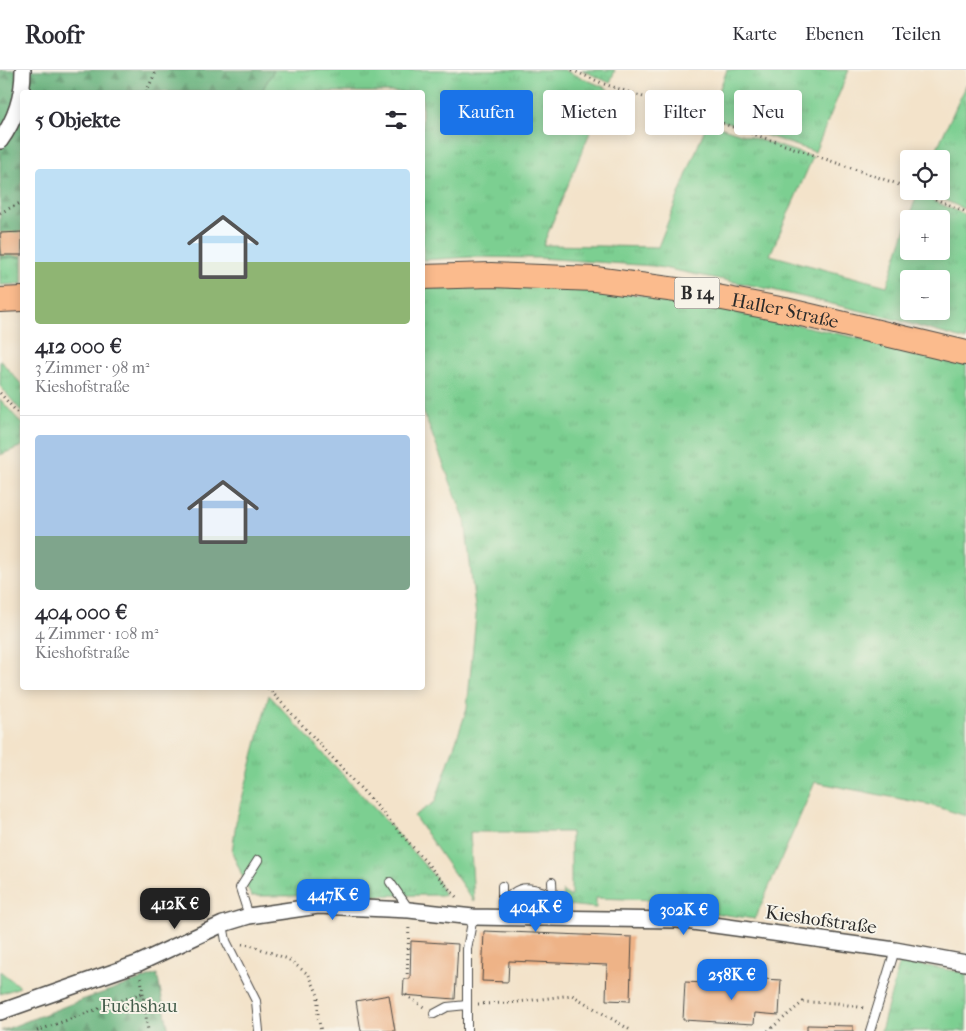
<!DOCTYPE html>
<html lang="de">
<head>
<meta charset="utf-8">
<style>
  body { margin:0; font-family:"IM FELL French Canon",serif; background:#f2f2f3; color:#2b2b33; height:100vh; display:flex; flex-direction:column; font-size:19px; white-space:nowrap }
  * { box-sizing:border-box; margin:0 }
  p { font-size:16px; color:#7c7c81 }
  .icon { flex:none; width:28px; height:28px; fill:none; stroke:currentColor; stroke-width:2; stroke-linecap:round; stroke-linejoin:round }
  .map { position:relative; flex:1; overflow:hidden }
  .details { position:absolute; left:20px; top:20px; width:405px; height:600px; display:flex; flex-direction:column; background:#fff; border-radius:5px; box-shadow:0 2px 12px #0003 }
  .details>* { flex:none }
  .top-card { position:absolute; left:440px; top:20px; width:450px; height:45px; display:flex; gap:10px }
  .controls { position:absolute; left:900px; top:80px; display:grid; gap:10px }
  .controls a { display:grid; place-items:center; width:50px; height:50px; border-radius:5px; background:#fff; box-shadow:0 2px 12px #0003; font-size:25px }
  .price { position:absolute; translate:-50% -42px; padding:0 11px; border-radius:10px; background:#1a73e8; color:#fff; font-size:16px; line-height:32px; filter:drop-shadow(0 1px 2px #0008) }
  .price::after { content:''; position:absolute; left:50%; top:30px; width:15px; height:11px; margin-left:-8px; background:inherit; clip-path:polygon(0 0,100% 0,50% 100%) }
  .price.selected { background:#222; color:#fff }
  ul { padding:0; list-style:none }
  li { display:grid; align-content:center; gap:10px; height:265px; padding:0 15px }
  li+li { border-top:1px solid #e1e1e2 }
  li span { display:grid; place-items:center; height:155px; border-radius:5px; color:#555 }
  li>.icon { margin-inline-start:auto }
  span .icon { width:90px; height:90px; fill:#fffc; stroke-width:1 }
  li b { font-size:21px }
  h2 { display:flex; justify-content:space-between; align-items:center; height:60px; padding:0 15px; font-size:21px }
  .pill { padding:0 18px; border-radius:5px; background:#fff; box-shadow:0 2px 12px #0003; font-size:18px; line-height:45px }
  .pill.selected { background:#1a73e8; color:#fff }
  header { display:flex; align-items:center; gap:30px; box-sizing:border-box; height:70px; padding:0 25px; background:#fff; border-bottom:1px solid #e1e1e2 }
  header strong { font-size:24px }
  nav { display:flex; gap:28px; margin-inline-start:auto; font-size:18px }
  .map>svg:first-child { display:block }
  .grass { fill:url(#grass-tufts); stroke:#547d5e; fill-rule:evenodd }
  .forest { fill:url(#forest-firs); stroke:#486e53 }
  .building { fill:#eeb387 }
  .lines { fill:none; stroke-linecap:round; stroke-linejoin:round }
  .lane-casing { stroke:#494743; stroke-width:10 }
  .street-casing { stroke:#494743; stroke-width:18 }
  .primary-casing { stroke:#494743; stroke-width:26 }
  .path { stroke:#494743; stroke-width:3; stroke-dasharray:1 4; stroke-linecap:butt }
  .lane { stroke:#fff; stroke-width:8 }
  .street { stroke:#fff; stroke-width:15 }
  .primary { stroke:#fbbb8d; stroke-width:24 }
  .labels { text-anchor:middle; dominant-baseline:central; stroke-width:4; stroke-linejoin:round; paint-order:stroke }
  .shield { fill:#f7f3e8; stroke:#686764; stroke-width:1 }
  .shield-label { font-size:18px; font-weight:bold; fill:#2b2b2b }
  .street-label { font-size:19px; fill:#2b2b2b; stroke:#f7f3e8 }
  .park-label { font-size:19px; fill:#435c4a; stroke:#f7f3e8 }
</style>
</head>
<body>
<header>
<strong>Roofr</strong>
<nav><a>Karte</a><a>Ebenen</a><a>Teilen</a></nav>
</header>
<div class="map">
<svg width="966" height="961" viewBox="0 0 966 961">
  <defs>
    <pattern id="grass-tufts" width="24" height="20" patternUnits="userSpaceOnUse" patternTransform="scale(1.25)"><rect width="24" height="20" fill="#7ccf91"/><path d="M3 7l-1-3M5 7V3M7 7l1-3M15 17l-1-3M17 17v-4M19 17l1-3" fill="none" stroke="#6bb27d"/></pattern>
    <pattern id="forest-firs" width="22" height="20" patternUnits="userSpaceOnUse" patternTransform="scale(1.25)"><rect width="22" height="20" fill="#65b27b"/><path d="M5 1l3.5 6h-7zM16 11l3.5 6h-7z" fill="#539165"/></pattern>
  </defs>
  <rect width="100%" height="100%" fill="#f7f3e8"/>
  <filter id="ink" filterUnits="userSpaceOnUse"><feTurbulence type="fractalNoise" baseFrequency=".02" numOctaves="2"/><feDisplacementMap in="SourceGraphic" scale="10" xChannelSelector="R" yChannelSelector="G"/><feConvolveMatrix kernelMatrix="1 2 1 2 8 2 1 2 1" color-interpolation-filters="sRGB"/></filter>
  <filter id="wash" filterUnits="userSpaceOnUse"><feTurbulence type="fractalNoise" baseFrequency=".0096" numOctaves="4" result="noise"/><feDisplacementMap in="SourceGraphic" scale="20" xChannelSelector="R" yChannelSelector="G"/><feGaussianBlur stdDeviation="1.12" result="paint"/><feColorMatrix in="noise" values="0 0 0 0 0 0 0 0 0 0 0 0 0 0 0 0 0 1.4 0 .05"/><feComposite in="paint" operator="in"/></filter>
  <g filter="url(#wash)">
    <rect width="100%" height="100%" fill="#f3e3ca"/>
    <g class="grass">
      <path d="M274 0H564L608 19 543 175 658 177 707 53 813 87 770 185 887 216 917 124 966 145V270L883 246 760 217 653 196 540 188 470 187 423 190 422 22H261ZM909 149H941V181H909ZM909 209H941V241H909Z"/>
      <polygon points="582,0 615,0 610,13"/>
      <polygon points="727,0 849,0 815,82 709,46"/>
      <polygon points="966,15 966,140 925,121 941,121 941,89 932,89"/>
      <polygon points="22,187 22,214 0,215 0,188"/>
      <polygon points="539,215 681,229 966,292 966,746 931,735 815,712 755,849 685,839 658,839 657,830 596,828 596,838 567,835 562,821 571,827 571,762 470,762 474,832 414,746 435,732 467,639 476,546 465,450 423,341 423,216"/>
      <polygon points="0,290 22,315 22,342 0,316"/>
      <polygon points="0,329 22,354 22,376 0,385"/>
      <polygon points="269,625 385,750 435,807 445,825 251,826 232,782 236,752"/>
      <polygon points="900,891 966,903 966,961 881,961"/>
      <polygon points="0,901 20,917 0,924"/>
    </g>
    <g class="forest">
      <polygon points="0,0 274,0 261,22 22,22 22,187 0,188"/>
      <polygon points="157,904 169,961 1,961 76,932"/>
    </g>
    <g id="blocks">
      <g class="building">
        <polygon points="22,162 22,185 1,185 0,163"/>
        <polygon points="484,861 632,867 630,931 606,930 607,895 509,891 508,912 482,911"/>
        <polygon points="411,871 458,874 455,929 403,925 404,909 410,909"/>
        <polygon points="745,908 781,910 779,945 755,943 754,954 683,950 685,912 745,915"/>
        <polygon points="389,925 395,961 361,961 356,931"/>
        <polygon points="807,955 853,956 853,961 807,961"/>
      </g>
    </g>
  </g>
  <g filter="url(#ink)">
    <use href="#blocks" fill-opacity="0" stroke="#494743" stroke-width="1"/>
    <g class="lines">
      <g class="lane-casing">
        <g id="lane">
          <polyline points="390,812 409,839"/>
          <polyline points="552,812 553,832"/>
          <polyline points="502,816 502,834"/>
          <path d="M503 836C513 817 524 815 544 822L553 836"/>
          <polyline points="249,846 240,818 258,790"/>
          <polyline points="223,854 226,871 256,931 259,961"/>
          <polyline points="434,944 447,937 467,935"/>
          <polyline points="467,961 467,879 473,847"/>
          <polyline points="870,961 895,880"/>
        </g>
      </g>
      <g class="street-casing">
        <g id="street">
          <path d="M0 71C16 49 23 27 23 0"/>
          <polyline points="0,942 139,893 223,854 249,846 318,836 409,840 473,847 678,850 895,880 966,893"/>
        </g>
      </g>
      <g class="primary-casing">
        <g id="primary">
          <path id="s1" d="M422 207 491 205 595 209 691 222 785 240 966 283"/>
          <polyline points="0,230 22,229"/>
        </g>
      </g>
      <g class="path">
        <polyline points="572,0 604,14 707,48 909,118"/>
        <polyline points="146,22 157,0"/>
        <polyline points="917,121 966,142"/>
        <polyline points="0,143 22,132"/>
        <polyline points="0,323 22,348"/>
        <polyline points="268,618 377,736 458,829"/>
        <polyline points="242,874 250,875 288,889 309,905 318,925 318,947 321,961"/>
        <polyline points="141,908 148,961"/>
        <polyline points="407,909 409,855"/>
        <polyline points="406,925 425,938"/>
        <polyline points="478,934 510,933 572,925 632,961"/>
        <polyline points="37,961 142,923"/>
        <polyline points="768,961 803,932 837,933 864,938"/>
      </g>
      <use href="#lane" class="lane"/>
      <use href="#street" class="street"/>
      <use href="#primary" class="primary"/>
    </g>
  </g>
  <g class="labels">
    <rect class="shield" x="674.5" y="207.5" width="45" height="31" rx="4"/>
    <g class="shield-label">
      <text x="697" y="223">B 14</text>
    </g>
    <g class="street-label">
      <text stroke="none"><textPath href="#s1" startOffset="366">Haller Straße</textPath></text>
      <text transform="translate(821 850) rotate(8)">Kieshofstraße</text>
    </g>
    <g class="park-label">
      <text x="139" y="936">Fuchshau</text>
    </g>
  </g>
</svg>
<div class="controls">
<a><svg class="icon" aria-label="locate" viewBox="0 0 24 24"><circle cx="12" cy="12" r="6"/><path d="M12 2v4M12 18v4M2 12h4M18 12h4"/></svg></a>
<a>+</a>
<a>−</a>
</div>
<b class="price" style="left:333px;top:851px">447K €</b>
<b class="price selected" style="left:175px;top:860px">412K €</b>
<b class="price" style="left:536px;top:863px">404K €</b>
<b class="price" style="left:684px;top:866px">302K €</b>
<b class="price" style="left:732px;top:931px">258K €</b>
<div class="top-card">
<a class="pill selected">Kaufen</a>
<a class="pill">Mieten</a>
<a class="pill">Filter</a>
<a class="pill">Neu</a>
</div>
<section class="details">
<h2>5 Objekte<svg class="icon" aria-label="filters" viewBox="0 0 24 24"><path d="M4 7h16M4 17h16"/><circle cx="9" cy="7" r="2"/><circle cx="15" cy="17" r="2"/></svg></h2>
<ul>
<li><span style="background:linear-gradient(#bfe0f5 60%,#8fb573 0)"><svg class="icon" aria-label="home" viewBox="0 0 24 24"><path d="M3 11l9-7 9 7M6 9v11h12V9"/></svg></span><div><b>412 000 €</b><p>3 Zimmer · 98 m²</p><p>Kieshofstraße</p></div></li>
<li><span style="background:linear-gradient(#a9c7e8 65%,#7fa58c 0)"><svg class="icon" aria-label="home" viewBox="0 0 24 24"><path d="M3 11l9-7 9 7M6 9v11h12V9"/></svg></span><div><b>404 000 €</b><p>4 Zimmer · 108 m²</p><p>Kieshofstraße</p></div></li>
</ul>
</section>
</div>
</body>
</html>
